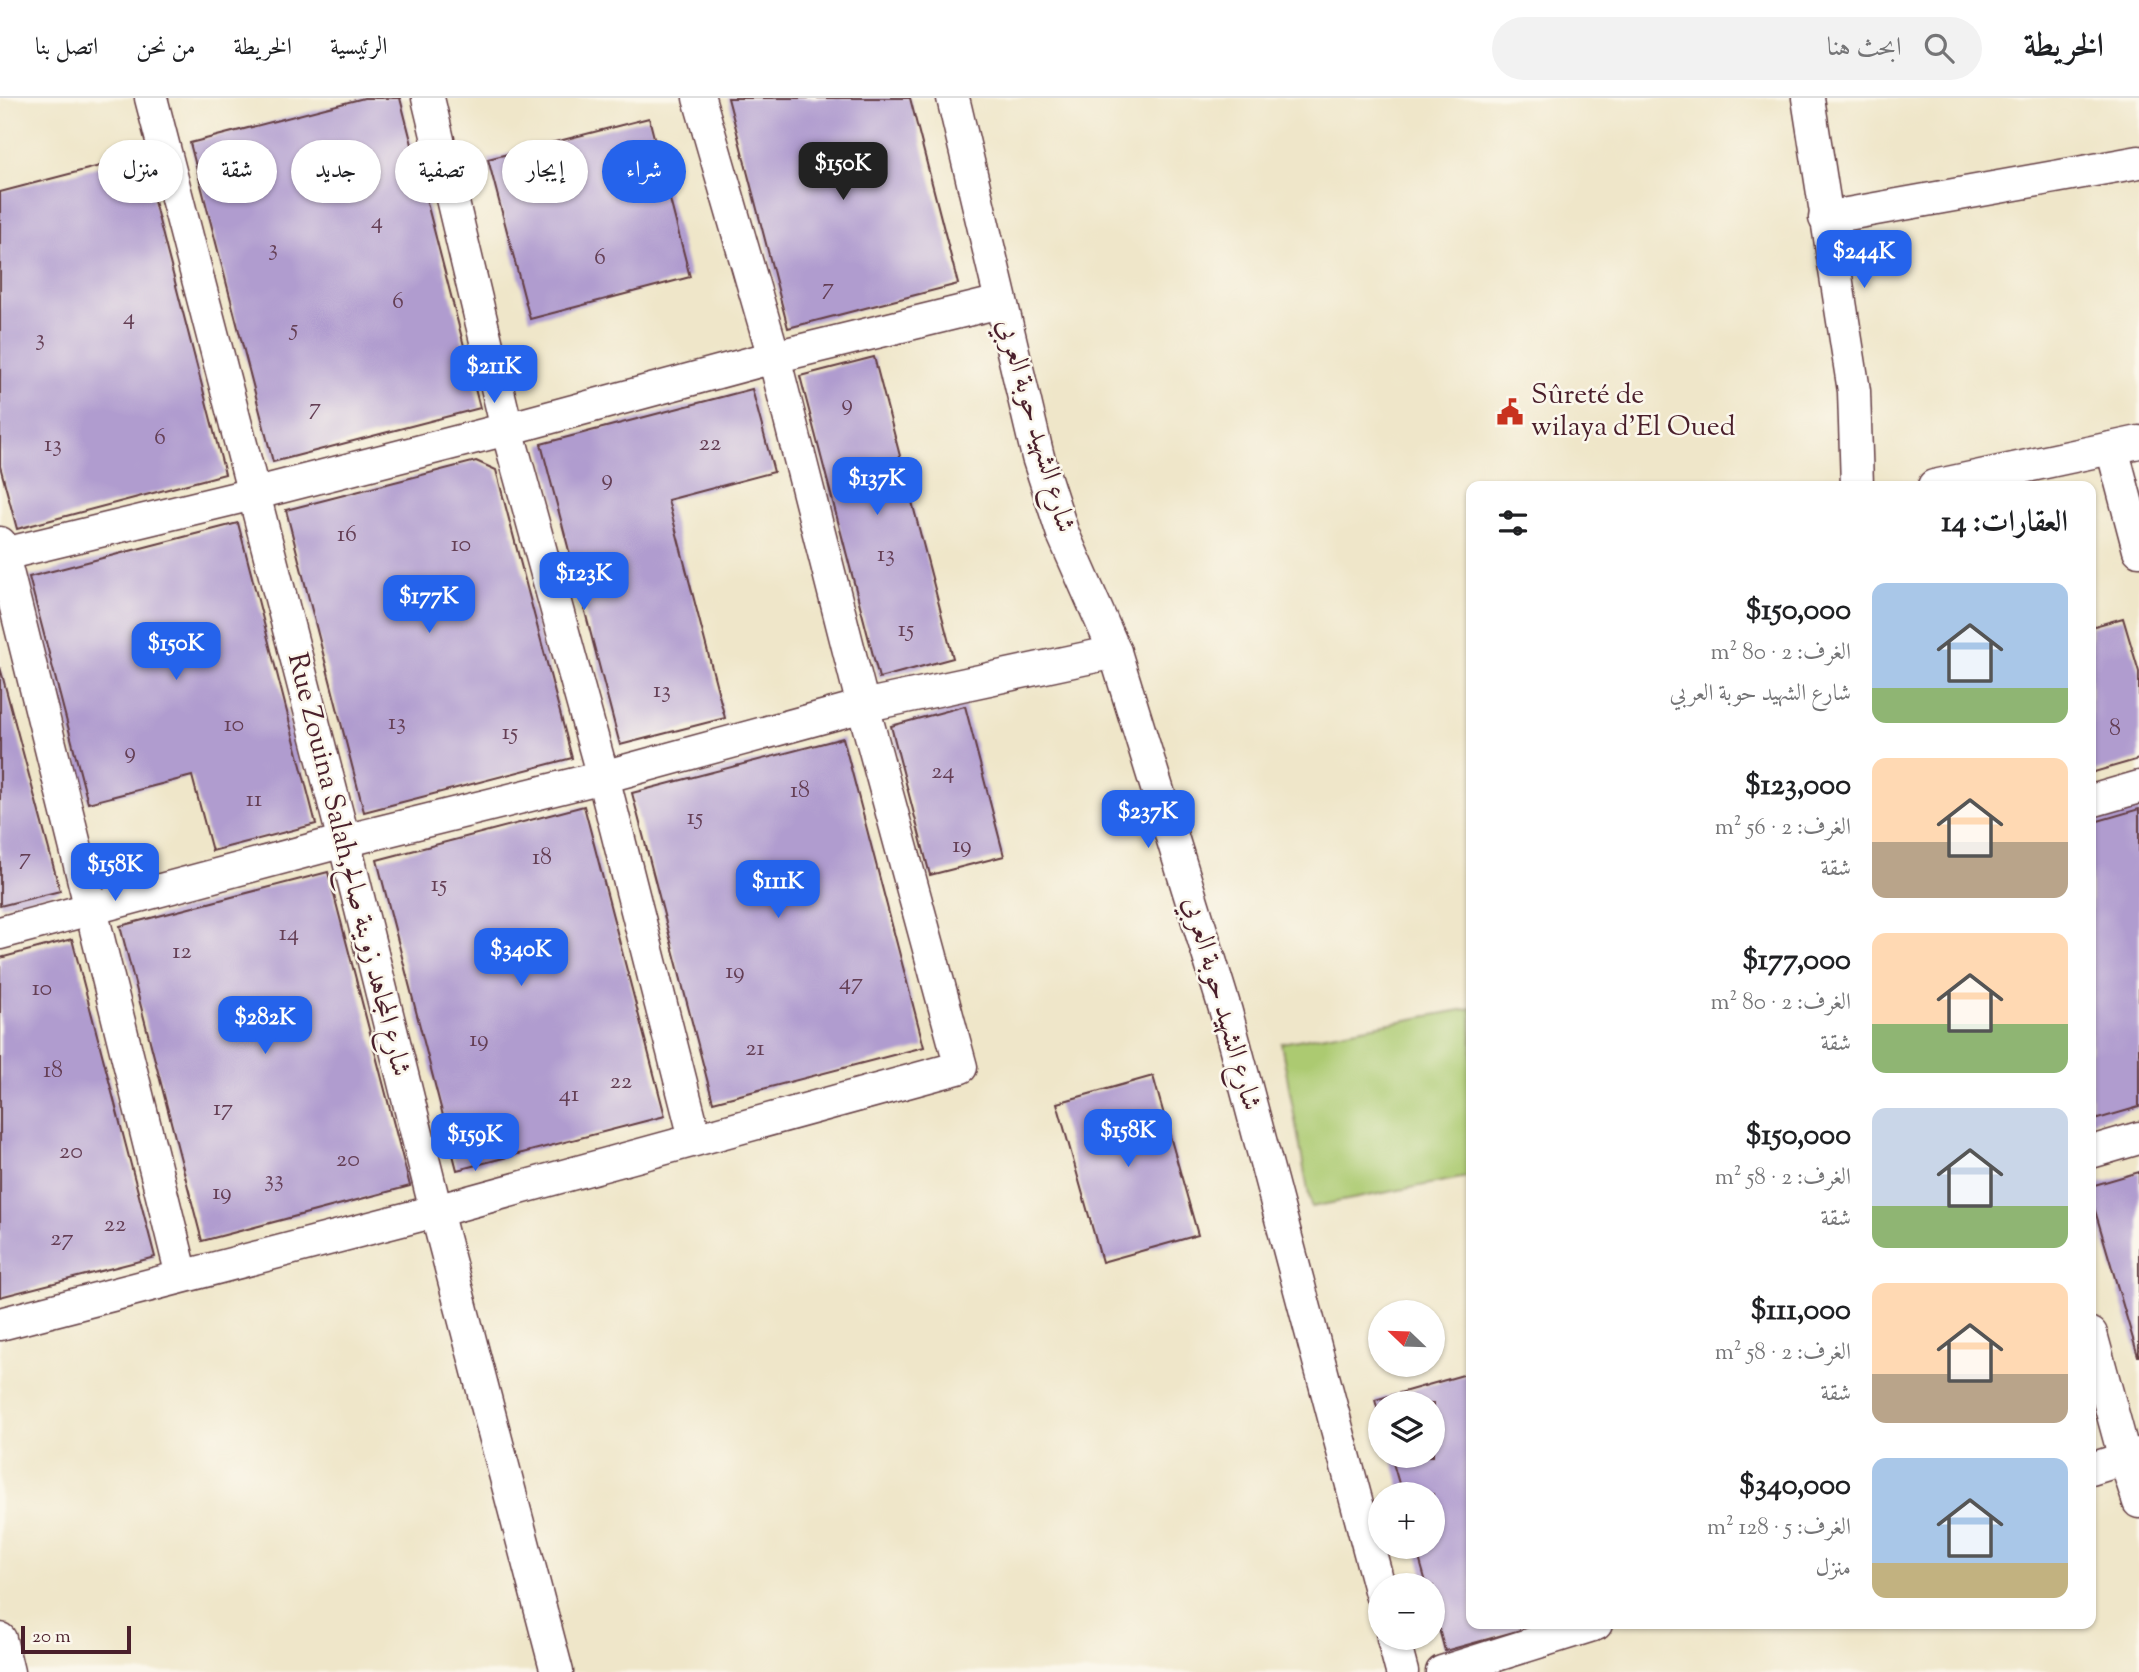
<!DOCTYPE html>
<html lang="ar">
<head>
<meta charset="utf-8">
<style>
  body { margin:0; font-family:"Sorts Mill Goudy",Amiri,serif; background:#f2f2f2; color:#202124; direction:rtl; height:100vh; display:flex; flex-direction:column; font-size:26px; white-space:nowrap }
  * { box-sizing:border-box; margin:0 }
  p { font-size:23px; color:#757577 }
  .icon { flex:none; width:38px; height:38px; fill:none; stroke:currentColor; stroke-width:2; stroke-linecap:round; stroke-linejoin:round }
  .map { position:relative; flex:1; overflow:hidden; direction:ltr }
  .details { position:absolute; left:1466px; top:383px; width:630px; height:1148px; display:flex; flex-direction:column; background:#fff; border-radius:14px; box-shadow:0 2px 5px #0004; direction:rtl }
  .details>* { flex:none }
  .hud { position:absolute; left:21px; top:42px; width:665px; height:63px; direction:rtl; display:flex; gap:14px }
  .needle { width:46px; rotate:293deg }
  .controls { position:absolute; left:1368px; top:1202px; display:grid; gap:14px }
  .controls a { display:grid; place-items:center; width:77px; height:77px; border-radius:50%; background:#fff; box-shadow:0 2px 5px #0004; font-size:35px }
  .scale { position:absolute; left:21px; bottom:18px; width:110px; box-sizing:border-box; padding-left:7px; border:4px solid #4a1f2b; border-top:0; font-size:19px; line-height:24px; white-space:nowrap; color:#4a1f2b; -webkit-text-stroke:5px #fbf7ec; paint-order:stroke }
  .price { position:absolute; translate:-50% -60px; padding:0 16px; border-radius:14px; background:#2563eb; color:#fff; font-size:23px; line-height:46px; filter:drop-shadow(0 2px 4px #0008) }
  .price::after { content:''; position:absolute; left:50%; top:42px; width:21px; height:16px; margin-left:-10px; background:inherit; clip-path:polygon(0 0,100% 0,50% 100%) }
  .price.current { background:#222; color:#fff }
  ul { padding:0; list-style:none }
  li { display:flex; align-items:center; gap:21px; height:175px; padding:0 28px }
  li span { display:grid; place-items:center; flex:none; width:196px; height:140px; border-radius:14px; color:#555 }
  li>.icon { margin-inline-start:auto }
  span .icon { width:84px; height:84px; fill:#fffc; stroke-width:1 }
  li b { font-size:30px }
  h2 { display:flex; justify-content:space-between; align-items:center; height:84px; padding:0 28px; font-size:30px }
  .chip { padding:0 24px; border-radius:32px; background:#fff; box-shadow:0 2px 5px #0004; font-size:24px; line-height:63px }
  .chip.current { background:#2563eb; color:#fff }
  header { display:flex; align-items:center; gap:42px; box-sizing:border-box; height:98px; padding:0 35px; background:#fff; border-bottom:2px solid #e0e0e0 }
  header strong { font-size:33px }
  nav { display:flex; gap:38px; margin-inline-start:auto; font-size:24px }
  .search { width:490px; height:63px; background:#f2f2f2; display:flex; align-items:center; gap:18px; box-sizing:border-box; padding:0 24px; border-radius:38px; color:#757577; font-size:26px }
  .map>svg:first-child { display:block }
  .green { fill:#acca71; stroke:#7b744e; stroke-width:2 }
  .building { fill:#b09ccf }
  .lines { fill:none; stroke-linecap:round; stroke-linejoin:round }
  .street-casing { stroke:#633d43; stroke-width:35 }
  .street { stroke:#fff; stroke-width:32 }
  .labels { text-anchor:middle; dominant-baseline:central; stroke-width:5; stroke-linejoin:round; paint-order:stroke }
  .number-label { font-size:24px; fill:#643e54 }
  .poi-label { font-size:28px; fill:#4a1f2b; stroke:#fbf7ec; text-anchor:start }
  .street-label { font-size:28px; fill:#4a1f2b; stroke:#fbf7ec }
</style>
</head>
<body>
<header>
<strong>الخريطة</strong>
<div class="search"><svg class="icon" aria-label="search" viewBox="0 0 24 24"><circle cx="10" cy="10" r="6"/><path d="M15 15l6 6"/></svg>ابحث هنا</div>
<nav><a>الرئيسية</a><a>الخريطة</a><a>من نحن</a><a>اتصل بنا</a></nav>
</header>
<div class="map">
<svg width="2139" height="1574" viewBox="0 0 2139 1574">
  <rect width="100%" height="100%" fill="#fbf7ec"/>
  <filter id="ink" filterUnits="userSpaceOnUse"><feTurbulence type="fractalNoise" baseFrequency=".0143" numOctaves="2"/><feDisplacementMap in="SourceGraphic" scale="14" xChannelSelector="R" yChannelSelector="G"/><feConvolveMatrix kernelMatrix="1 2 1 2 8 2 1 2 1" color-interpolation-filters="sRGB"/></filter>
  <filter id="wash" filterUnits="userSpaceOnUse"><feTurbulence type="fractalNoise" baseFrequency=".00686" numOctaves="4" result="noise"/><feDisplacementMap in="SourceGraphic" scale="28" xChannelSelector="R" yChannelSelector="G"/><feGaussianBlur stdDeviation="1.57" result="paint"/><feColorMatrix in="noise" values="0 0 0 0 0 0 0 0 0 0 0 0 0 0 0 0 0 1.4 0 .05"/><feComposite in="paint" operator="in"/></filter>
  <g filter="url(#wash)">
    <rect width="100%" height="100%" fill="#efe6c9"/>
    <polygon class="green" points="1472,910 1472,1078 1311,1109 1281,945"/>
    <g id="blocks">
      <g class="building">
        <polygon points="364,0 400,0 480,310 273,364 190,45"/>
        <polygon points="728,0 910,0 958,186 788,230"/>
        <polygon points="649,20 690,179 530,221 488,61"/>
        <polygon points="142,57 225,376 17,431 0,368 0,94"/>
        <polygon points="874,259 953,560 879,580 800,278"/>
        <polygon points="752,291 774,374 668,402 725,620 620,647 541,346"/>
        <polygon points="476,363 496,372 572,660 364,714 286,412"/>
        <polygon points="238,425 316,726 212,753 192,678 88,705 29,479"/>
        <polygon points="2123,520 2139,574 2139,661 2091,675 2091,529"/>
        <polygon points="0,569 60,793 0,808"/>
        <polygon points="965,608 1004,758 930,777 891,628"/>
        <polygon points="843,640 924,949 713,1004 632,695"/>
        <polygon points="584,708 665,1018 457,1072 377,762"/>
        <polygon points="2139,711 2139,1009 2091,1023 2091,725"/>
        <polygon points="328,774 410,1088 202,1143 120,828"/>
        <polygon points="72,841 155,1159 0,1199 0,860"/>
        <polygon points="1153,978 1198,1137 1102,1164 1057,1005"/>
        <polygon points="2139,1074 2139,1258 2138,1258 2091,1099 2091,1088"/>
        <polygon points="1470,1275 1472,1282 1472,1526 1539,1527 1445,1553 1433,1509 1433,1488 1427,1488 1416,1449 1433,1449 1433,1396 1402,1396 1391,1358 1433,1358 1433,1306 1381,1306 1380,1320 1375,1302"/>
      </g>
    </g>
  </g>
  <g filter="url(#ink)">
    <use href="#blocks" fill-opacity="0" stroke="#633d43" stroke-width="2"/>
    <g class="lines">
      <g class="street-casing">
        <g id="street">
          <polyline points="151,0 344,743 436,1113 557,1574"/>
          <polyline points="428,0 507,331 603,679 695,1040"/>
          <polyline points="953,0 1038,359 1063,436 1115,554 1226,914 1381,1496"/>
          <polyline points="1808,0 1854,293 1857,388"/>
          <polyline points="1825,120 2139,64"/>
          <polyline points="2112,350 2139,452"/>
          <polyline points="1934,388 2139,344"/>
          <polyline points="0,445 182,1178"/>
          <polyline points="0,457 253,396 507,331 774,259 1000,204"/>
          <polyline points="2091,703 2139,689"/>
          <polyline points="0,835 344,743 603,679 863,608 1115,554"/>
          <polyline points="2091,1054 2139,1040"/>
          <polyline points="0,1226 436,1113 961,969 863,608 774,259 699,0"/>
          <polyline points="2091,1236 2125,1361 2139,1404"/>
          <polyline points="2091,1371 2139,1356"/>
          <polyline points="1393,1540 1402,1574"/>
          <polyline points="0,1541 8,1574"/>
          <polyline points="1442,1574 1596,1526"/>
        </g>
      </g>
      <use href="#street" class="street"/>
    </g>
  </g>
  <defs>
    <g id="civic-bare" transform="scale(2.1)"><path d="M-.6-6.5H3V-4.5H.6V-3L4-1V1h2V6H-6V1h2V-1L-.6-3ZM-1.2 2.5V6h2.4V2.5Z" fill="#c8321e" stroke="#fbf7ec" stroke-width="2.5" paint-order="stroke"/></g>
  </defs>
  <g fill-rule="evenodd">
    <use href="#civic-bare" x="1510" y="314"/>
  </g>
  <g class="labels">
    <g class="number-label">
      <text x="377" y="124">4</text>
      <text x="273" y="151">3</text>
      <text x="600" y="160">6</text>
      <text x="828" y="190">7</text>
      <text x="398" y="204">6</text>
      <text x="129" y="220">4</text>
      <text x="294" y="231">5</text>
      <text x="40" y="241">3</text>
      <text x="847" y="306">9</text>
      <text x="315" y="310">7</text>
      <text x="160" y="340">6</text>
      <text x="710" y="346">22</text>
      <text x="53" y="347">13</text>
      <text x="607" y="381">9</text>
      <text x="347" y="437">16</text>
      <text x="461" y="447">10</text>
      <text x="886" y="457">13</text>
      <text x="906" y="532">15</text>
      <text x="662" y="593">13</text>
      <text x="397" y="625">13</text>
      <text x="234" y="627">10</text>
      <text x="2115" y="631">8</text>
      <text x="510" y="635">15</text>
      <text x="130" y="654">9</text>
      <text x="943" y="674">24</text>
      <text x="800" y="693">18</text>
      <text x="254" y="702">11</text>
      <text x="695" y="720">15</text>
      <text x="962" y="748">19</text>
      <text x="25" y="760">7</text>
      <text x="542" y="760">18</text>
      <text x="439" y="787">15</text>
      <text x="289" y="836">14</text>
      <text x="182" y="854">12</text>
      <text x="735" y="874">19</text>
      <text x="851" y="885">47</text>
      <text x="42" y="891">10</text>
      <text x="479" y="942">19</text>
      <text x="755" y="951">21</text>
      <text x="53" y="973">18</text>
      <text x="621" y="984">22</text>
      <text x="569" y="997">41</text>
      <text x="223" y="1011">17</text>
      <text x="71" y="1054">20</text>
      <text x="348" y="1062">20</text>
      <text x="274" y="1082">33</text>
      <text x="222" y="1095">19</text>
      <text x="115" y="1127">22</text>
      <text x="62" y="1141">27</text>
    </g>
    <g class="poi-label">
      <text x="1531" y="298">Sûreté de<tspan x="1531" dy="32">wilaya d'El Oued</tspan></text>
    </g>
    <g class="street-label">
      <text transform="translate(1035 328) rotate(74)">شارع الشهيد حوبة العربي</text>
      <text transform="translate(348 767) rotate(76)">Rue Zouina Salah,شارع المجاهد زوينة صالح</text>
      <text transform="translate(1221 906) rotate(74)">شارع الشهيد حوبة العربي</text>
    </g>
  </g>
</svg>
<div class="controls">
<a><svg class="needle" viewBox="-14 -14 28 28"><path d="M0-13l5 13h-10z" fill="#e53935"/><path d="M0 13l5-13h-10z" fill="#757577"/></svg></a>
<a><svg class="icon" aria-label="layers" viewBox="0 0 24 24"><path d="M12 4l9 5-9 5-9-5zM3 14l9 5 9-5"/></svg></a>
<a>+</a>
<a>−</a>
</div>
<div class="scale">20 m</div>
<b class="price current" style="left:843px;top:104px">$150K</b>
<b class="price" style="left:1864px;top:192px">$244K</b>
<b class="price" style="left:494px;top:307px">$211K</b>
<b class="price" style="left:877px;top:419px">$137K</b>
<b class="price" style="left:584px;top:514px">$123K</b>
<b class="price" style="left:429px;top:537px">$177K</b>
<b class="price" style="left:176px;top:584px">$150K</b>
<b class="price" style="left:1148px;top:752px">$237K</b>
<b class="price" style="left:115px;top:805px">$158K</b>
<b class="price" style="left:778px;top:822px">$111K</b>
<b class="price" style="left:521px;top:890px">$340K</b>
<b class="price" style="left:265px;top:958px">$282K</b>
<b class="price" style="left:1128px;top:1071px">$158K</b>
<b class="price" style="left:475px;top:1075px">$159K</b>
<div class="hud">
<a class="chip current">شراء</a>
<a class="chip">إيجار</a>
<a class="chip">تصفية</a>
<a class="chip">جديد</a>
<a class="chip">شقة</a>
<a class="chip">منزل</a>
</div>
<section class="details">
<h2>العقارات: 14<svg class="icon" aria-label="filters" viewBox="0 0 24 24"><path d="M4 7h16M4 17h16"/><circle cx="9" cy="7" r="2"/><circle cx="15" cy="17" r="2"/></svg></h2>
<ul>
<li><span style="background:linear-gradient(#a9c7e8 75%,#8fb573 0)"><svg class="icon" aria-label="home" viewBox="0 0 24 24"><path d="M3 11l9-7 9 7M6 9v11h12V9"/></svg></span><div><b>$150,000</b><p>الغرف: 2 · 80 m²</p><p>شارع الشهيد حوبة العربي</p></div></li>
<li><span style="background:linear-gradient(#ffd9b3 60%,#b9a48a 0)"><svg class="icon" aria-label="home" viewBox="0 0 24 24"><path d="M3 11l9-7 9 7M6 9v11h12V9"/></svg></span><div><b>$123,000</b><p>الغرف: 2 · 56 m²</p><p>شقة</p></div></li>
<li><span style="background:linear-gradient(#ffd9b3 65%,#8fb573 0)"><svg class="icon" aria-label="home" viewBox="0 0 24 24"><path d="M3 11l9-7 9 7M6 9v11h12V9"/></svg></span><div><b>$177,000</b><p>الغرف: 2 · 80 m²</p><p>شقة</p></div></li>
<li><span style="background:linear-gradient(#c9d6e8 70%,#8fb573 0)"><svg class="icon" aria-label="home" viewBox="0 0 24 24"><path d="M3 11l9-7 9 7M6 9v11h12V9"/></svg></span><div><b>$150,000</b><p>الغرف: 2 · 58 m²</p><p>شقة</p></div></li>
<li><span style="background:linear-gradient(#ffd9b3 65%,#b9a48a 0)"><svg class="icon" aria-label="home" viewBox="0 0 24 24"><path d="M3 11l9-7 9 7M6 9v11h12V9"/></svg></span><div><b>$111,000</b><p>الغرف: 2 · 58 m²</p><p>شقة</p></div></li>
<li><span style="background:linear-gradient(#a9c7e8 75%,#c2b280 0)"><svg class="icon" aria-label="home" viewBox="0 0 24 24"><path d="M3 11l9-7 9 7M6 9v11h12V9"/></svg></span><div><b>$340,000</b><p>الغرف: 5 · 128 m²</p><p>منزل</p></div></li>
</ul>
</section>
</div>
</body>
</html>
